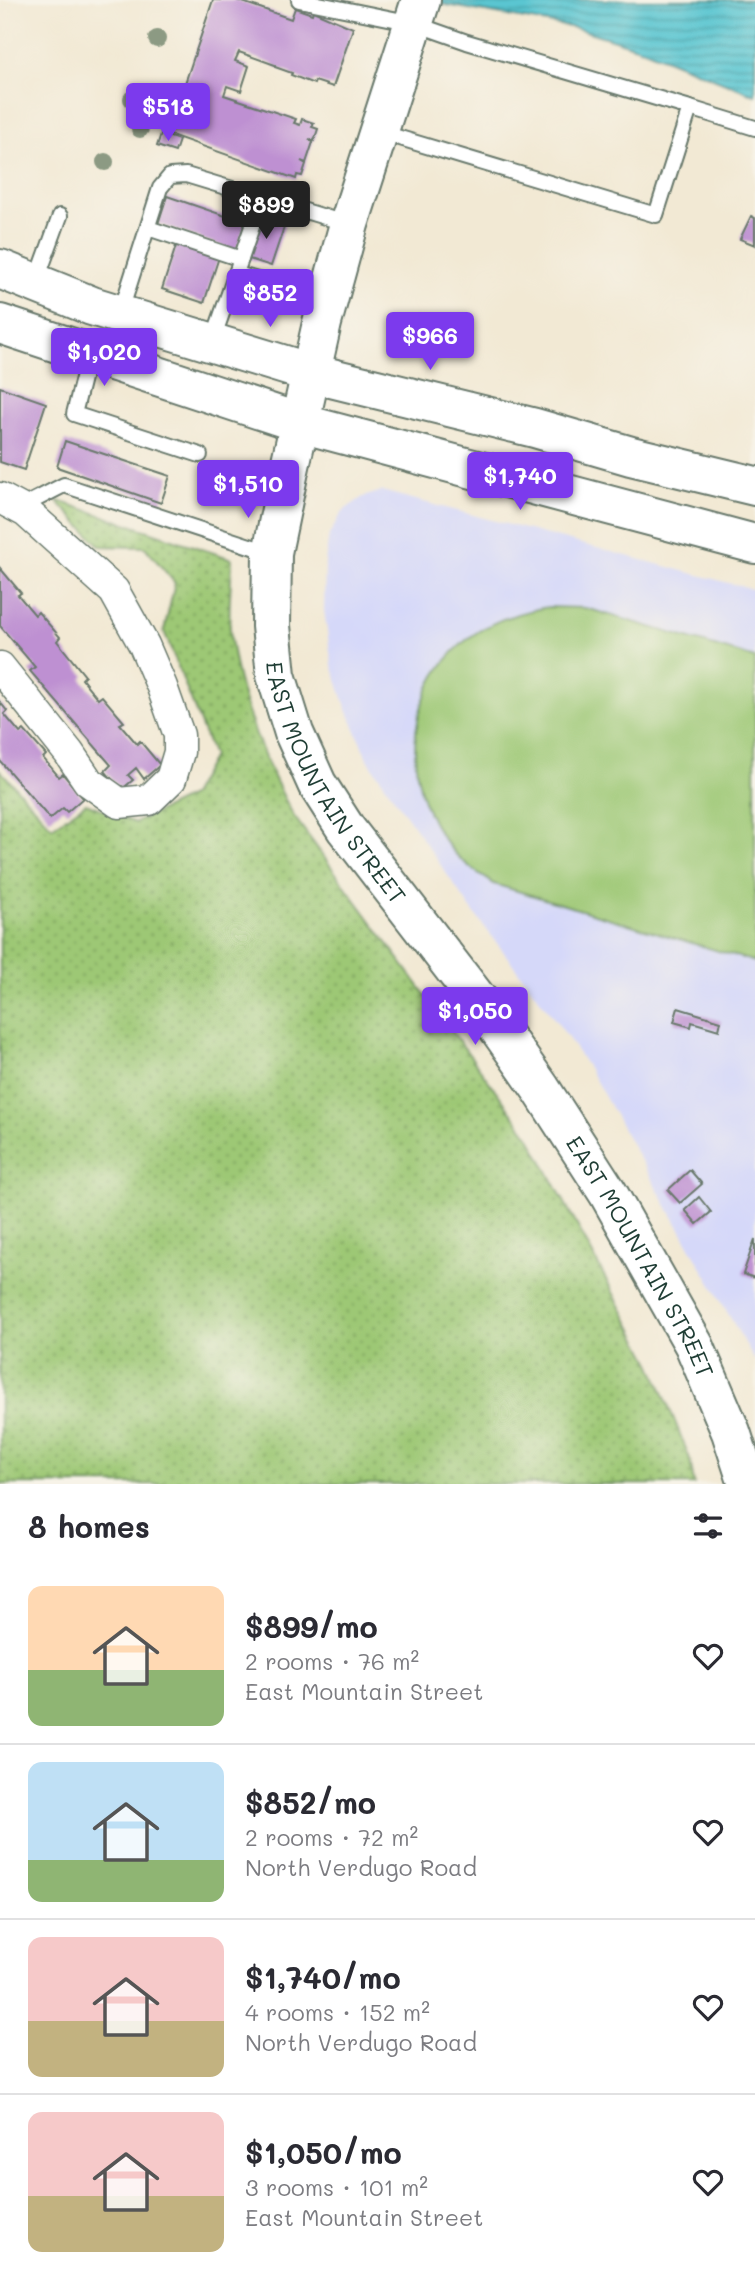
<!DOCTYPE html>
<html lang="en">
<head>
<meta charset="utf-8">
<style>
  body { margin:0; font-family:Mali,sans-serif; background:#f2f2f3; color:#2b2b33; height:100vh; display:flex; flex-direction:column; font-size:26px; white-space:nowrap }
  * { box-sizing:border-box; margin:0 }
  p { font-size:23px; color:#7c7c81 }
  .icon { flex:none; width:38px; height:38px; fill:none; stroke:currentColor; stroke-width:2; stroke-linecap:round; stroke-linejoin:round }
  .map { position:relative; height:1484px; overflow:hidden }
  .sheet { display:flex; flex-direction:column; background:#fff; flex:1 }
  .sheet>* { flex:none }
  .price { position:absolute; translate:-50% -60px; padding:0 16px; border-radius:7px; background:#7c3aed; color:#fff; font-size:23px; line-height:46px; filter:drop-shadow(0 2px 4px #0008) }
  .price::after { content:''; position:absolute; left:50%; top:42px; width:21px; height:16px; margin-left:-10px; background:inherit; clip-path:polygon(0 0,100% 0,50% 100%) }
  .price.selected { background:#222; color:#fff }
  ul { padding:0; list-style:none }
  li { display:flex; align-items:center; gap:21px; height:175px; padding:0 28px }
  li+li { border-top:2px solid #e1e1e2 }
  li span { display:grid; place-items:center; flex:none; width:196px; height:140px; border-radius:14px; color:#555 }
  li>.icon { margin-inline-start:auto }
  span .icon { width:84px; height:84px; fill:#fffc; stroke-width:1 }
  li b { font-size:30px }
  h2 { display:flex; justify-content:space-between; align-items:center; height:84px; padding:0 28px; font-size:30px }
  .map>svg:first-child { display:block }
  .built { fill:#d5d8f9 }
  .grass { fill:url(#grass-dots); stroke:#5e8254; stroke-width:2 }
  .garden { fill:#9dc875; stroke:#5e8254; stroke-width:2 }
  .water { fill:url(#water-rules); stroke:#3c8282; stroke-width:2 }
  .building { fill:#be90d2 }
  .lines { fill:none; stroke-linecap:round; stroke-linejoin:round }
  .lane-casing { stroke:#69796c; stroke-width:18 }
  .street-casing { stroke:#69796c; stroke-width:33 }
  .secondary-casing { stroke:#69796c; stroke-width:42 }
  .lane { stroke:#fff; stroke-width:14 }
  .street { stroke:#fff; stroke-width:30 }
  .secondary { stroke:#fff; stroke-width:38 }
  .tree { fill:#8c9a83 }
  .labels { text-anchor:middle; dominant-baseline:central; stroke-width:5; stroke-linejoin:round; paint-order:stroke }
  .street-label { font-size:23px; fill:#1f3d34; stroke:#f7f3e8 }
</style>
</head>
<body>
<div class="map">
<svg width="755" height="1484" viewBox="0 0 755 1484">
  <defs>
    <pattern id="grass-dots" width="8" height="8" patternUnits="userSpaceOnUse" patternTransform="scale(1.75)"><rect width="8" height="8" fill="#9dc875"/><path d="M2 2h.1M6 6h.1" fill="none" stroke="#7fa461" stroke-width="1.8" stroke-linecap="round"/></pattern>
    <pattern id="water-rules" width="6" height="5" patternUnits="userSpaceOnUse" patternTransform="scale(1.75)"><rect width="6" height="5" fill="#5ac6d1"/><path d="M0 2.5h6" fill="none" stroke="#4aa2aa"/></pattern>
  </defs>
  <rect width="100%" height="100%" fill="#f7f3e8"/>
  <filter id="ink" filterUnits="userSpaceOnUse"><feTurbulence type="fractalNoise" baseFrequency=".0143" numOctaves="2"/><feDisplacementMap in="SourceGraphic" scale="14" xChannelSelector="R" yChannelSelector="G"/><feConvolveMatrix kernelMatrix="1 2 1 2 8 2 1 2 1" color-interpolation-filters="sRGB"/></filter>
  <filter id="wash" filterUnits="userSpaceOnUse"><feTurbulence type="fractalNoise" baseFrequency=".00686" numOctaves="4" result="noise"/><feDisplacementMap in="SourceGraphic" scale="28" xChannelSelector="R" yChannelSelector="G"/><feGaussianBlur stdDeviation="1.57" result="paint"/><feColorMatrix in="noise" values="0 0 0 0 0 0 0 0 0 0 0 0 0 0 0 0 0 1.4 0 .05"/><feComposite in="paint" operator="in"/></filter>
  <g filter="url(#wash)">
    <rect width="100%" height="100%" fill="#f2e9d4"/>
    <polygon class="built" points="382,491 755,590 755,1361 589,1069 562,1029 471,909 368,760 346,707 332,665 324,610 325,562 329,535 343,511 363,497"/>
    <path class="grass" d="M56 500 232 559C231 587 227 619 232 646 241 706 265 762 293 815L529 1136 652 1365 690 1459 694 1484H0V770L52 827 86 803 135 823 191 796 213 756 164 631 175 583 145 547 100 546Z"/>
    <path class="garden" d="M548 607 585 608 603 613 755 658V962L494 884C479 874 464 864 452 850 401 790 401 695 464 642 488 622 517 612 548 607Z"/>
    <polygon class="water" points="419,0 755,0 755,95 637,47 576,28"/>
    <g id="blocks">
      <g class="building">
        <polygon points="213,0 237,0 291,19 295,8 312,14 313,11 353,28 333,87 315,81 314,84 291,75 292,73 275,67 275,65 239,52 235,61 249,66 241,91 227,86 224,95 296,119 294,123 300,125 302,119 314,123 312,127 318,129 314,141 309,139 313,142 306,163 301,161 306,164 302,176 297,175 296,179 168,134"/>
        <polygon points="161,134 179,140 175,152 157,146"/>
        <polygon points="167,196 246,223 236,251 158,224"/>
        <polygon points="260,216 285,224 271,266 246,258"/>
        <polygon points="751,216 755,218 755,245 740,239"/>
        <polygon points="178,240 220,254 204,303 162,289"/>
        <polygon points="0,387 46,403 24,470 0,462"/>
        <polygon points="65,441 170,476 161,503 57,467"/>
        <polygon points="0,568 21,593 18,595 35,615 38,612 60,637 57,641 85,676 82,679 98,699 102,696 124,722 120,724 137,744 140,741 160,765 144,779 136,768 128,775 133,780 121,790 105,771 111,765 30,671 35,667 0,626"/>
        <polygon points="0,702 7,711 4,714 20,733 24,730 46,755 43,758 59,777 63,774 83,798 67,812 63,808 50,819 0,761"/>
        <polygon points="678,1008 721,1021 719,1030 692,1022 691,1027 674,1022"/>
        <polygon points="690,1170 702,1184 680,1203 668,1190"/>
        <polygon points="699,1197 711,1212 697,1224 685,1210"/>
        <polygon points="755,1239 755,1278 743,1274"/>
      </g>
    </g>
  </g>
  <g filter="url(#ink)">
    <use href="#blocks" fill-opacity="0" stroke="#69796c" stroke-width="2"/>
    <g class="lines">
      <g class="lane-casing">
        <g id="lane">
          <polyline points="299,0 413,23 467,42 690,108 656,215 380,132"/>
          <polyline points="690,108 755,128"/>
          <polyline points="148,228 241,259 212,342"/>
          <polyline points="241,259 262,197"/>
          <polyline points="237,274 326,300"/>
          <polyline points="36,282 60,216"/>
          <polyline points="120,314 160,188 170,176 186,175 348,224"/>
          <polyline points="89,354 74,414 200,455"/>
          <polyline points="19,508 64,485 271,553"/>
        </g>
      </g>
      <g class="street-casing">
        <polyline id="street" points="0,498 26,512 114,591 144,645 162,687 179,735 179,752 171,779 149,800 119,803 88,781 69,753 0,667"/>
      </g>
      <g class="secondary-casing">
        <g id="secondary">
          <path id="s1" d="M421 0 349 224 322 323 290 466 272 553 271 626 276 675 294 733 317 784 346 829 485 1009 541 1089 608 1193 694 1345 731 1432 748 1484"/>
          <polyline points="0,269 92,306 311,373 535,428 631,456 755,486"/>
          <polyline points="0,324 300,423 755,544"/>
        </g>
      </g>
      <use href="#lane" class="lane"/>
      <use href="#street" class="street"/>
      <use href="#secondary" class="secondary"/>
    </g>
    <g class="tree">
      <circle cx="157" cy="39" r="9"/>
      <circle cx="132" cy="99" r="9"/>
      <circle cx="140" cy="129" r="9"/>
      <circle cx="105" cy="162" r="9"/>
    </g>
  </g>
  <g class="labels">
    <g class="street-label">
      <text stroke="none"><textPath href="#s1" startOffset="819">EAST MOUNTAIN STREET</textPath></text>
      <text stroke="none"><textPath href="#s1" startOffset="1386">EAST MOUNTAIN STREET</textPath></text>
    </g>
  </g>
</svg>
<b class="price" style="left:168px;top:143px">$518</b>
<b class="price selected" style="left:266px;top:241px">$899</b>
<b class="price" style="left:270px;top:329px">$852</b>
<b class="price" style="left:430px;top:372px">$966</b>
<b class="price" style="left:104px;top:388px">$1,020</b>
<b class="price" style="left:520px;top:512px">$1,740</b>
<b class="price" style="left:248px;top:520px">$1,510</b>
<b class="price" style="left:475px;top:1047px">$1,050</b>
</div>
<section class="sheet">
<h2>8 homes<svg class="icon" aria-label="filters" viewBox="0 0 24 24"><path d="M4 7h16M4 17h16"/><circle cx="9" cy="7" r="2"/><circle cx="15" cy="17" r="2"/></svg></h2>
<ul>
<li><span style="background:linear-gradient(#ffd9b3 60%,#8fb573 0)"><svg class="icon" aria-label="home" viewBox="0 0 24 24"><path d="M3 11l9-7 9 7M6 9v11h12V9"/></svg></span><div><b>$899/mo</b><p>2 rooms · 76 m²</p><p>East Mountain Street</p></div><svg class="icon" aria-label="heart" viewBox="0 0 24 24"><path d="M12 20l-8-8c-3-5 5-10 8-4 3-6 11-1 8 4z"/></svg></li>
<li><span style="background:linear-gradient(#bfe0f5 70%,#8fb573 0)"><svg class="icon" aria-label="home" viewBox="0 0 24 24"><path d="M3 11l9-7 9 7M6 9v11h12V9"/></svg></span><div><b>$852/mo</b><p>2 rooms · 72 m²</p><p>North Verdugo Road</p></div><svg class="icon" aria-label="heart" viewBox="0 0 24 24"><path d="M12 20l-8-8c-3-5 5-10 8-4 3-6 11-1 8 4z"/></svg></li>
<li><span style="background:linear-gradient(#f6c9c9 60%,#c2b280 0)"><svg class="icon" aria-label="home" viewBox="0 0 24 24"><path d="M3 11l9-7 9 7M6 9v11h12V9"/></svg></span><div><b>$1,740/mo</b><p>4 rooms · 152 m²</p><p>North Verdugo Road</p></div><svg class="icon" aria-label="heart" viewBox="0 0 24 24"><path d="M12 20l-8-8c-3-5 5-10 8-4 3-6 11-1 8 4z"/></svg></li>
<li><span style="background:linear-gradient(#f6c9c9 60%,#c2b280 0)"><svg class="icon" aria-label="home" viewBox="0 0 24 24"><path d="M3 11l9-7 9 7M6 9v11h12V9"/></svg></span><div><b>$1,050/mo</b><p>3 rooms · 101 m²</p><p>East Mountain Street</p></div><svg class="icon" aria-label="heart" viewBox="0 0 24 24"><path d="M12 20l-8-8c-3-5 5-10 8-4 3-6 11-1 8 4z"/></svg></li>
</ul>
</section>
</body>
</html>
